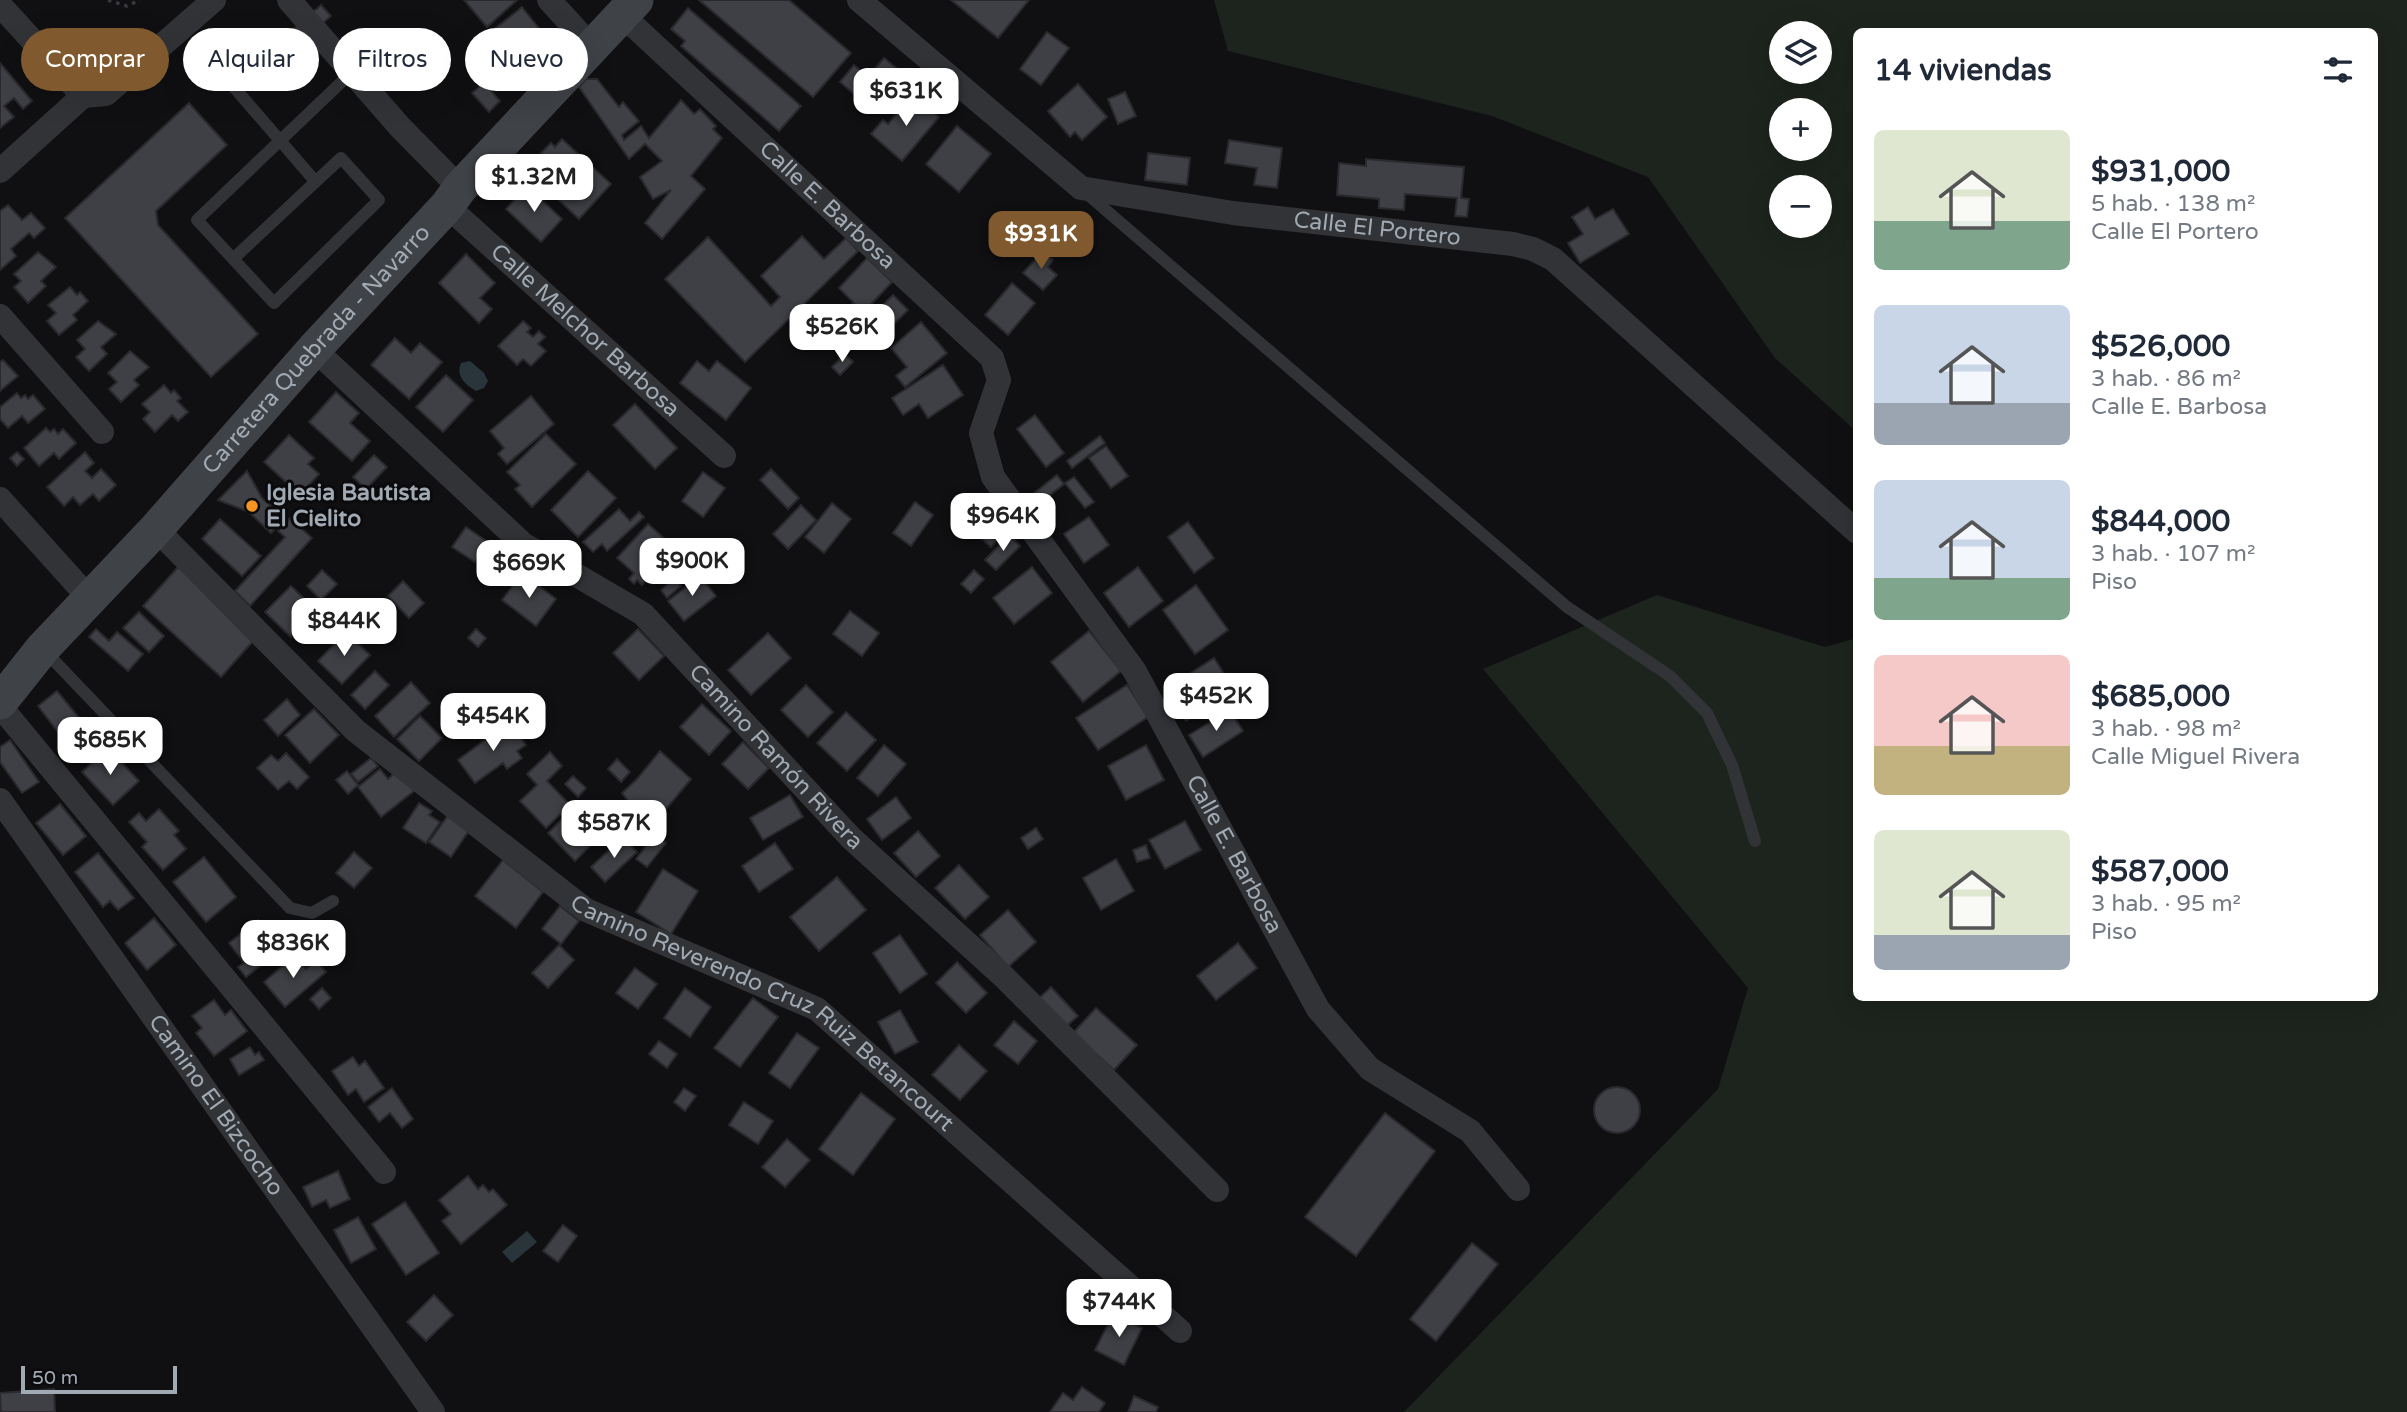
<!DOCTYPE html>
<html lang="es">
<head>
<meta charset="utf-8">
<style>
  body { margin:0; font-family:"Varela Round",sans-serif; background:#f2f2f3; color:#1f2937; height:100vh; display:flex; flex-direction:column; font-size:26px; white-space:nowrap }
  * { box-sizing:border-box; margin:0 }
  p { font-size:23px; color:#747a83 }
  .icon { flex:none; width:38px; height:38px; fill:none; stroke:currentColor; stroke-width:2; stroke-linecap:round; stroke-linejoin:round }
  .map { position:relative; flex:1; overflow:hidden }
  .details { position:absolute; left:1853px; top:28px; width:525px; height:973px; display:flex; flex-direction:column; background:#fff; border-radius:10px; box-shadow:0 7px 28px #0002 }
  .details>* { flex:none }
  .guide { position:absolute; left:21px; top:28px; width:665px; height:63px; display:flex; gap:14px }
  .fabs { position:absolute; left:1769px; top:21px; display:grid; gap:14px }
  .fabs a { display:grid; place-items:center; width:63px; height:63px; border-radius:50%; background:#fff; box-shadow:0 7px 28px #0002; font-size:35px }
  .scale { position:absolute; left:21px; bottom:18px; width:156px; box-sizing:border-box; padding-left:7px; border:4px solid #a1a9b3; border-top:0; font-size:19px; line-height:24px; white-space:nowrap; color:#a1a9b3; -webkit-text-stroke:5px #0b0b0d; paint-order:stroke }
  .price { position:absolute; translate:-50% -60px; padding:0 16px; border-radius:14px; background:#fff; color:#222; font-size:23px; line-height:46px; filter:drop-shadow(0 2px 4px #0008) }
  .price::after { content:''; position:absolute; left:50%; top:42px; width:21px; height:16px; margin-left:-10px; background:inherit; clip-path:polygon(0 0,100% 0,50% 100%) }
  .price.selected { background:#805a2e; color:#fff }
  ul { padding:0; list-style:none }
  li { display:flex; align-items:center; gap:21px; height:175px; padding:0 21px }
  li span { display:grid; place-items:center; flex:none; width:196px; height:140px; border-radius:10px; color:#555 }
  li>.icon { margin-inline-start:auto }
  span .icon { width:84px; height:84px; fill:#fffc; stroke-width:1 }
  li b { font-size:30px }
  h2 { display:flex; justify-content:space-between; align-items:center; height:84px; padding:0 21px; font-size:30px }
  .pill { padding:0 24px; border-radius:32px; background:#fff; box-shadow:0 7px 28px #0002; font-size:24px; line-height:63px }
  .pill.selected { background:#805a2e; color:#fff }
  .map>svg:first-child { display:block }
  .green { fill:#1c241d; fill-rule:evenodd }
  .water { fill:#29353a }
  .building { fill:#3f4045; stroke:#2a2a2e; stroke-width:2 }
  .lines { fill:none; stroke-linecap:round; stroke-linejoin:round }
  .path { stroke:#373a3e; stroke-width:3.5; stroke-dasharray:3.5 5; stroke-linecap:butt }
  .lane { stroke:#313337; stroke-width:12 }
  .street { stroke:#313337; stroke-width:24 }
  .secondary { stroke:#3f4247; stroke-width:35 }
  .poi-dot { fill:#f79522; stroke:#0b0b0d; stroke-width:2.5 }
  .labels { text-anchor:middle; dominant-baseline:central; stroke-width:6; stroke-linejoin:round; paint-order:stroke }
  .street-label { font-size:23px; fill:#a1a9b3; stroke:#0b0b0d }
  .poi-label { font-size:23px; font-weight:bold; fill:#a1a9b3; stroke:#0b0b0d; text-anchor:start }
</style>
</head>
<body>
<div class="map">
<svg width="2407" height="1412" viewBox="0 0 2407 1412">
  <rect width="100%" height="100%" fill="#101012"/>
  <path class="green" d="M1214 0H2407V1412H1404L1718 1089 1748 988 1483 669 1657 595 1825 647 1857 638V998H2375V32H1857V432L1775 358 1648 177 1492 116 1228 51ZM1782 33H1820V72H1782ZM1782 110H1820V149H1782ZM1782 187H1820V226H1782Z"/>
  <g class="water">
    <path d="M470 361 484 373 488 381 484 388 476 391C466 385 455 376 461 363Z"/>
    <polygon points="527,1231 537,1242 512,1263 502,1252"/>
  </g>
  <g class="building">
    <polygon points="464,0 517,0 487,27"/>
    <polygon points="699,0 789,0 851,53 813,97"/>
    <polygon points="951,0 1029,0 998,38"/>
    <polygon points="321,5 331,16 296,46 287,35"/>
    <polygon points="522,7 546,37 533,47 540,55 525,67 518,59 511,65 487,35"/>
    <polygon points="688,8 801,106 779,131 681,46 685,41 671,29"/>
    <polygon points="1047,32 1069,48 1041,85 1020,69"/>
    <polygon points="884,58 911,80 887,108 883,105 876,113 840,82 854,65 868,77"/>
    <polygon points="0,63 32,101 23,109 14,98 4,106 14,117 0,128"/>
    <polygon points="586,79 597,79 619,107 623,102 639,121 622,135 624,140 641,126 649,138 681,100 694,114 700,109 716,126 713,129 722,138 691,176 705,189 662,239 645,223 671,190 653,199 640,177 662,161 645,144 629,159 579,87"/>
    <polygon points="484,83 500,101 489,112 472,93"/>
    <polygon points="1078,84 1107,117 1082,140 1075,132 1070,137 1048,111"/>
    <polygon points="1125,92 1136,116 1118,124 1108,99"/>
    <polygon points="913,94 939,117 902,161 871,134 883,120 888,124"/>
    <polygon points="189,103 227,145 156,211 158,225 258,334 211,377 65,218"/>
    <polygon points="957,126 991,154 959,192 926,164"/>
    <polygon points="562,139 611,184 579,219 530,173 543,158 539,155 551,143 555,147"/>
    <polygon points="1229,140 1282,148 1277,188 1254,185 1257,168 1225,163"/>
    <polygon points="1148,153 1190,158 1187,185 1145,180"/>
    <polygon points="1366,159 1464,167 1461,198 1469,199 1467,217 1455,216 1457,198 1405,194 1404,210 1379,208 1379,199 1337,195 1339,163 1366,166"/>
    <polygon points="527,186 562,219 541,242 506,209"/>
    <polygon points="8,205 22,220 31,213 45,228 34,238 29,233 11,249 16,256 0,270 0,211"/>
    <polygon points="1588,207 1595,219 1613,209 1629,234 1580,263 1568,243 1583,234 1572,217"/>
    <polygon points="802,236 824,259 846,238 858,251 745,362 665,279 708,237 771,306 780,297 761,276"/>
    <polygon points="1043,251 1053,260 1048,267 1057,275 1043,290 1023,273"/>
    <polygon points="38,252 56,267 41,281 46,286 28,303 14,287 21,281 14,274"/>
    <polygon points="466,254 495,283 480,298 492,309 479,323 439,283"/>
    <polygon points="867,258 892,282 861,315 851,305 854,303 839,288"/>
    <polygon points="1012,283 1035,303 1008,335 985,315"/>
    <polygon points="70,287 77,295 80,292 88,301 73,315 77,320 59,335 47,321 56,313 48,305"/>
    <polygon points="893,295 908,310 885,333 870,318"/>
    <polygon points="98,321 116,334 101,347 107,354 89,371 76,357 85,349 77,340"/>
    <polygon points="523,321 531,328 527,332 533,337 539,331 545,337 538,344 546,351 531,366 523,359 517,365 498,346"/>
    <polygon points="921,322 947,353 905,387 896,376 907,367 891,348"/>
    <polygon points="395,338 411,353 420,343 442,362 409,399 371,365"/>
    <polygon points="130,351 149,367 134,380 139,385 121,402 109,389 117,382 108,373"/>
    <polygon points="845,354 853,362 840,375 832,367"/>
    <polygon points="3,360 18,376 0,391 0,362"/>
    <polygon points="697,361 709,371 717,361 751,388 726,420 680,383"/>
    <polygon points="943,365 963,395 928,418 919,404 903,415 892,398"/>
    <polygon points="446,375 473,400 443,432 416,407"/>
    <polygon points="164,385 171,393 174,390 181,398 177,401 188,412 178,421 172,415 155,432 143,419 150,412 142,404"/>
    <polygon points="336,392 359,413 350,423 370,441 352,461 309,422"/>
    <polygon points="17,393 21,398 25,395 28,399 33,395 45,409 28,423 22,416 8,428 0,419 0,407"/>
    <polygon points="531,396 554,424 507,464 498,454 504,448 490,431"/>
    <polygon points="635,404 677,448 655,469 613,425"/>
    <polygon points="1035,415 1064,453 1046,467 1017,429"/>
    <polygon points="46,428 50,432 54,429 58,434 63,429 76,443 59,459 54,453 39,466 24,448"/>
    <polygon points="546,434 576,464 532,507 515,489 520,485 507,472"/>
    <polygon points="289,435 314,458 308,464 319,474 300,495 264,462"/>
    <polygon points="1100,436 1105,443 1072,468 1067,461"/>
    <polygon points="1106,446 1128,476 1111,488 1089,458"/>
    <polygon points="17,452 24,459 17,466 10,458"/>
    <polygon points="85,452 94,463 85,471 92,478 101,469 116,485 99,501 93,494 80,505 73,497 64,506 47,487"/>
    <polygon points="374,455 387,467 366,489 353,477"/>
    <polygon points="771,469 799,498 788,509 760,480"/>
    <polygon points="247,471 262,498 285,518 271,533 249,512 218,500"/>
    <polygon points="588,471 616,498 578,537 551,510"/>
    <polygon points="703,472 725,488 703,517 682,501"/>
    <polygon points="1057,475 1064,484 1040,503 1033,494"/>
    <polygon points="1074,477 1094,502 1085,508 1065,483"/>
    <polygon points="970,499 1006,531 991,547 955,515"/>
    <polygon points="915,502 933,515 911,546 893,533"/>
    <polygon points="832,503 851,519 824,553 805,537"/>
    <polygon points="801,505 816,520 788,549 773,534"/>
    <polygon points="619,509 630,521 639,512 644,517 607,551 602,544 593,552 583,542"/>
    <polygon points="1089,517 1109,545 1084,563 1064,534"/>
    <polygon points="290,518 312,538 250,606 235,591 285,537 278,531"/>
    <polygon points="220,519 261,556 242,576 202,539"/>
    <polygon points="1188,522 1214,558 1194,573 1168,537"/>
    <polygon points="648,524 675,548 642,585 637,580 634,584 629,579 634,573 617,558"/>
    <polygon points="466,527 488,542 475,562 452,547"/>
    <polygon points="1009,535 1020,546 996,570 985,560"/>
    <polygon points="179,566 254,640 221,677 143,606"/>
    <polygon points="1032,567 1052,593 1014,624 993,598"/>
    <polygon points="1138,567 1163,601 1129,627 1104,593"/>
    <polygon points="322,570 337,584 321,600 307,586"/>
    <polygon points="974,570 984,579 971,593 961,584"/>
    <polygon points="522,573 556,599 536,626 502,600"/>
    <polygon points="700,576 716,596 684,621 668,601"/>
    <polygon points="674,578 681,586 667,598 661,590"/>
    <polygon points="403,581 424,603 409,618 388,596"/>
    <polygon points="1196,585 1228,630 1195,654 1163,610"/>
    <polygon points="291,586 317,611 291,637 265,612"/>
    <polygon points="850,611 879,633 862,656 833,634"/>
    <polygon points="139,612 164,636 149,652 123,628"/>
    <polygon points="96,629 109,641 117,632 143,654 128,671 89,637"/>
    <polygon points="476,629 486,638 478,647 468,638"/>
    <polygon points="638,629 664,656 639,680 613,653"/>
    <polygon points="1089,631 1121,671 1083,702 1051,662"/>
    <polygon points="346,632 370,655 342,684 318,661"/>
    <polygon points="768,633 791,658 751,695 728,670"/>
    <polygon points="1214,658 1235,691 1186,721 1166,689"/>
    <polygon points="375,671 389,685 365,709 351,695"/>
    <polygon points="411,682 430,703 394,737 375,716"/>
    <polygon points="806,685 833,712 808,737 781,710"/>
    <polygon points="1127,685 1148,717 1098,750 1076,718"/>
    <polygon points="57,691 81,720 61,736 38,706"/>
    <polygon points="287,699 300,715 278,736 264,720"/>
    <polygon points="702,704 731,731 709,755 680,727"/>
    <polygon points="314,709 339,735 310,763 285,735"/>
    <polygon points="1230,710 1243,731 1203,757 1189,735"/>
    <polygon points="846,712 876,740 847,771 817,743"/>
    <polygon points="420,716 442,738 419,761 397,739"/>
    <polygon points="497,725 504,734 513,727 526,745 517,751 522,758 507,769 503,763 475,783 458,760 486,739 483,735"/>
    <polygon points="10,740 39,782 22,793 0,762 0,747"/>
    <polygon points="743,742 769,768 748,789 722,764"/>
    <polygon points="884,745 906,764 878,796 857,778"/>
    <polygon points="1146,745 1164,780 1126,800 1108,766"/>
    <polygon points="108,748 139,781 113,805 82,772"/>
    <polygon points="660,751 691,779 661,815 647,802 636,811 622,793 637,779"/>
    <polygon points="550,752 562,766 547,781 570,805 546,828 520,801 537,785 527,774"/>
    <polygon points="286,753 309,777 297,789 289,781 278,790 257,768 271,755 278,761"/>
    <polygon points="371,758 378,766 358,782 351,774"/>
    <polygon points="617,759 630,772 621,782 608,769"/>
    <polygon points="380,769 388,779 398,770 414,791 381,817 358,787"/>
    <polygon points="347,771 358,785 348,794 336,780"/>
    <polygon points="573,776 586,788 578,797 565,784"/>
    <polygon points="790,795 803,817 763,840 750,818"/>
    <polygon points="896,797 911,818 882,840 867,819"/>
    <polygon points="419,803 432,811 429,815 440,822 426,843 403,828"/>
    <polygon points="60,804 86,836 63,855 36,823"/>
    <polygon points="574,807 601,835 575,861 548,833"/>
    <polygon points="159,809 179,831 174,835 186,849 163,870 142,847 147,842 129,822 139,813 146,821"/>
    <polygon points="449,814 470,829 451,857 429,842"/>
    <polygon points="1185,821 1201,850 1165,869 1149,840"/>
    <polygon points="1036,828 1043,839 1028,849 1021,838"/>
    <polygon points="918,831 940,856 916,877 894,853"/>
    <polygon points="655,834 666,843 647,867 636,859"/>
    <polygon points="623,837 637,852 605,882 591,867"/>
    <polygon points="775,843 793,869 759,892 742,866"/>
    <polygon points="1146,845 1150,858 1137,862 1133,850"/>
    <polygon points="354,852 372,868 354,888 336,873"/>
    <polygon points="98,853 134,898 118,910 110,901 103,907 75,872"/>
    <polygon points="204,857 236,897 206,922 173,882"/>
    <polygon points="1116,859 1134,891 1101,910 1083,878"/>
    <polygon points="503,860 543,892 516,928 475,896"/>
    <polygon points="959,865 989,897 965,919 935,888"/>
    <polygon points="663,869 698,891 671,934 636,912"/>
    <polygon points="837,877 866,910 819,951 790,917"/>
    <polygon points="560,906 579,921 561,944 542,929"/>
    <polygon points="1008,910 1036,942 1008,967 980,935"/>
    <polygon points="154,918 176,945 147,970 125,943"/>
    <polygon points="258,920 281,950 246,977 238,967 244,963 229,943"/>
    <polygon points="900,935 927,974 900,993 873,953"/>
    <polygon points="1238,943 1257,968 1216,1000 1197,976"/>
    <polygon points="559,945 574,960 548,988 532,973"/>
    <polygon points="295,955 306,969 316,960 326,972 285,1007 264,982"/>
    <polygon points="957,962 987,993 966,1013 936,983"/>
    <polygon points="635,968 657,984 638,1009 616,993"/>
    <polygon points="1051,987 1078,1016 1063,1029 1036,1001"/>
    <polygon points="322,988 331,998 319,1009 310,999"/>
    <polygon points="685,988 711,1007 690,1037 664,1018"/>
    <polygon points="753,998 778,1017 740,1067 714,1048"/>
    <polygon points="214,1000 225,1015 231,1010 247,1031 214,1056 196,1033 202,1028 192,1016"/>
    <polygon points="1096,1008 1137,1045 1114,1070 1073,1033"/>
    <polygon points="900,1010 918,1042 895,1054 878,1022"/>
    <polygon points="1014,1021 1037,1041 1018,1064 994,1045"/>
    <polygon points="797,1033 819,1048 790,1088 769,1073"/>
    <polygon points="659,1041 677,1054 667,1068 649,1054"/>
    <polygon points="959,1045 987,1071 960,1100 932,1075"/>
    <polygon points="250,1047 255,1055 259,1052 264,1060 239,1075 230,1059"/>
    <polygon points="353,1057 359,1066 365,1061 384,1088 364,1102 356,1089 348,1095 332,1071"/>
    <circle cx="1617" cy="1110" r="23"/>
    <polygon points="392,1088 413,1119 402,1128 390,1113 379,1122 368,1107"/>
    <polygon points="684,1088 696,1096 685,1111 674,1102"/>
    <polygon points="861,1093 895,1119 853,1175 819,1149"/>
    <polygon points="744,1102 773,1121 758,1144 729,1125"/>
    <polygon points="1385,1113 1435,1151 1356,1256 1305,1217"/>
    <polygon points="787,1139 810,1160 785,1187 762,1167"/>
    <polygon points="338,1171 350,1199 330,1208 326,1200 312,1207 303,1187"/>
    <polygon points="468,1176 478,1189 483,1185 489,1192 493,1189 507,1205 461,1244 442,1221 451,1214 439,1200"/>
    <polygon points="405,1202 439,1253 406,1275 372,1224"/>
    <polygon points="358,1217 376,1249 351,1263 334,1230"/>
    <polygon points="563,1225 577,1236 558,1262 543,1251"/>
    <polygon points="1472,1243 1498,1264 1436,1341 1410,1319"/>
    <polygon points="434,1295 453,1315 426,1341 407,1322"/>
    <polygon points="1113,1314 1142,1328 1124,1365 1095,1350"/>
    <polygon points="1082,1387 1105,1403 1099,1412 1050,1412 1063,1393 1073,1400"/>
    <polygon points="54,1389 55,1412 1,1412 0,1393"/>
    <polygon points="1134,1396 1158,1407 1156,1412 1128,1412"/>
  </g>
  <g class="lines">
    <polyline class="path" points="108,0 127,6 140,0"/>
    <g class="lane">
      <polyline points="232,85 315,181"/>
      <polyline points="1086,193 1567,607 1670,676 1707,713 1732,765 1755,841"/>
      <polyline points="233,259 341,158 379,200 274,303 197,220 352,72"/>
      <polyline points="43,649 290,908 312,913 333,901"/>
    </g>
    <g class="street">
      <polyline points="289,0 400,127 460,188"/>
      <polyline points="549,0 592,47"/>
      <path id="s1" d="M859 0 1081 188 1233 213 1513 244 1533 249 1553 259 1857 532"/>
      <polyline points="0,5 83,96 106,94 214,0"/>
      <path id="s2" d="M622 15 992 358 999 380 981 433 993 477 1134 670 1318 1009 1370 1069 1470 1131 1518 1189"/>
      <polyline points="0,171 83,96"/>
      <path id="s3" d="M447 206 724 456"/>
      <polyline points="0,316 102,432"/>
      <path id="s4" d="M314 349 523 544 643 614 851 838 1003 976 1217 1190"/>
      <polyline points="0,499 90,599"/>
      <path id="s5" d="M156 529 356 731 586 910 817 1009 1180 1331"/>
      <polyline points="0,706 384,1172"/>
      <path id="s6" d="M0 800 433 1412"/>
    </g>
    <path class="secondary" id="s7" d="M0 702 43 648 156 529 314 349 447 206 460 188 636 0"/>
  </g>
  <circle class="poi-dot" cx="252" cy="506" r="7"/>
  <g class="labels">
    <g class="street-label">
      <text stroke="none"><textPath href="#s2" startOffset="280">Calle E. Barbosa</textPath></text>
      <text stroke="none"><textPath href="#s1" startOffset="590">Calle El Portero</textPath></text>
      <text stroke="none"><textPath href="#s3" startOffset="186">Calle Melchor Barbosa</textPath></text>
      <text stroke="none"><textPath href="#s7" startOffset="474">Carretera Quebrada - Navarro</textPath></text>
      <text stroke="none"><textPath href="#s4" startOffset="620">Camino Ramón Rivera</textPath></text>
      <text stroke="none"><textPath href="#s2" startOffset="1078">Calle E. Barbosa</textPath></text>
      <text stroke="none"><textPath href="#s5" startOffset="782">Camino Reverendo Cruz Ruiz Betancourt</textPath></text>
      <text stroke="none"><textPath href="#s6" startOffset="374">Camino El Bizcocho</textPath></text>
    </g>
    <g class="poi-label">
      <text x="266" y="493">Iglesia Bautista<tspan x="266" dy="26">El Cielito</tspan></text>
    </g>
  </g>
</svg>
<div class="fabs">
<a><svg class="icon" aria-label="layers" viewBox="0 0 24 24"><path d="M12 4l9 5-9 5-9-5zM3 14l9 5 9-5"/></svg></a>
<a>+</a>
<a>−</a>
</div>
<div class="scale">50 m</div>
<b class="price" style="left:906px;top:128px">$631K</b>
<b class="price" style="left:534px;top:214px">$1.32M</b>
<b class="price selected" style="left:1041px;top:271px">$931K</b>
<b class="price" style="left:842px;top:364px">$526K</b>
<b class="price" style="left:1003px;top:553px">$964K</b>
<b class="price" style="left:692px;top:598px">$900K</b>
<b class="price" style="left:529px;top:600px">$669K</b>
<b class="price" style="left:344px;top:658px">$844K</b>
<b class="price" style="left:1216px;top:733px">$452K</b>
<b class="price" style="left:493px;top:753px">$454K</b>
<b class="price" style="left:110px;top:777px">$685K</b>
<b class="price" style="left:614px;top:860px">$587K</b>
<b class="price" style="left:293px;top:980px">$836K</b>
<b class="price" style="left:1119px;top:1339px">$744K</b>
<div class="guide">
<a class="pill selected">Comprar</a>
<a class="pill">Alquilar</a>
<a class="pill">Filtros</a>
<a class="pill">Nuevo</a>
</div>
<section class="details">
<h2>14 viviendas<svg class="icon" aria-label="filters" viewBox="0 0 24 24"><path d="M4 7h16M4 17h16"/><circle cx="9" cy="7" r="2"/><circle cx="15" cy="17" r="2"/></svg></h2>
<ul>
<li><span style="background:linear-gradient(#dfe7d0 65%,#7fa58c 0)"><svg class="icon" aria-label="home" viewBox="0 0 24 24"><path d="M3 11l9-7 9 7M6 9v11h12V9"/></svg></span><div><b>$931,000</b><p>5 hab. · 138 m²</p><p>Calle El Portero</p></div></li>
<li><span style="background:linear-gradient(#c9d6e8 70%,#9aa5b1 0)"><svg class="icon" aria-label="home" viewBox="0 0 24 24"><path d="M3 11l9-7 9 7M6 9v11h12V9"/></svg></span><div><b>$526,000</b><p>3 hab. · 86 m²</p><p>Calle E. Barbosa</p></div></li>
<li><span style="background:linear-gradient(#c9d6e8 70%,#7fa58c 0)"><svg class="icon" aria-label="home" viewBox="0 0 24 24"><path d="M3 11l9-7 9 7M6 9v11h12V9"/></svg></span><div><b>$844,000</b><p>3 hab. · 107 m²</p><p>Piso</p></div></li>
<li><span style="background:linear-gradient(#f6c9c9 65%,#c2b280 0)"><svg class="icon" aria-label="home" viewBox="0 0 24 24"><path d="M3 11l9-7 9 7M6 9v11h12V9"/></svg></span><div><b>$685,000</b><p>3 hab. · 98 m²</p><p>Calle Miguel Rivera</p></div></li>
<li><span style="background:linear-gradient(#dfe7d0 75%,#9aa5b1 0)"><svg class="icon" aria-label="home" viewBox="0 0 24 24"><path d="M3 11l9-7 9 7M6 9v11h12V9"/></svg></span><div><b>$587,000</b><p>3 hab. · 95 m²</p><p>Piso</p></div></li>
</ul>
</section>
</div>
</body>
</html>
